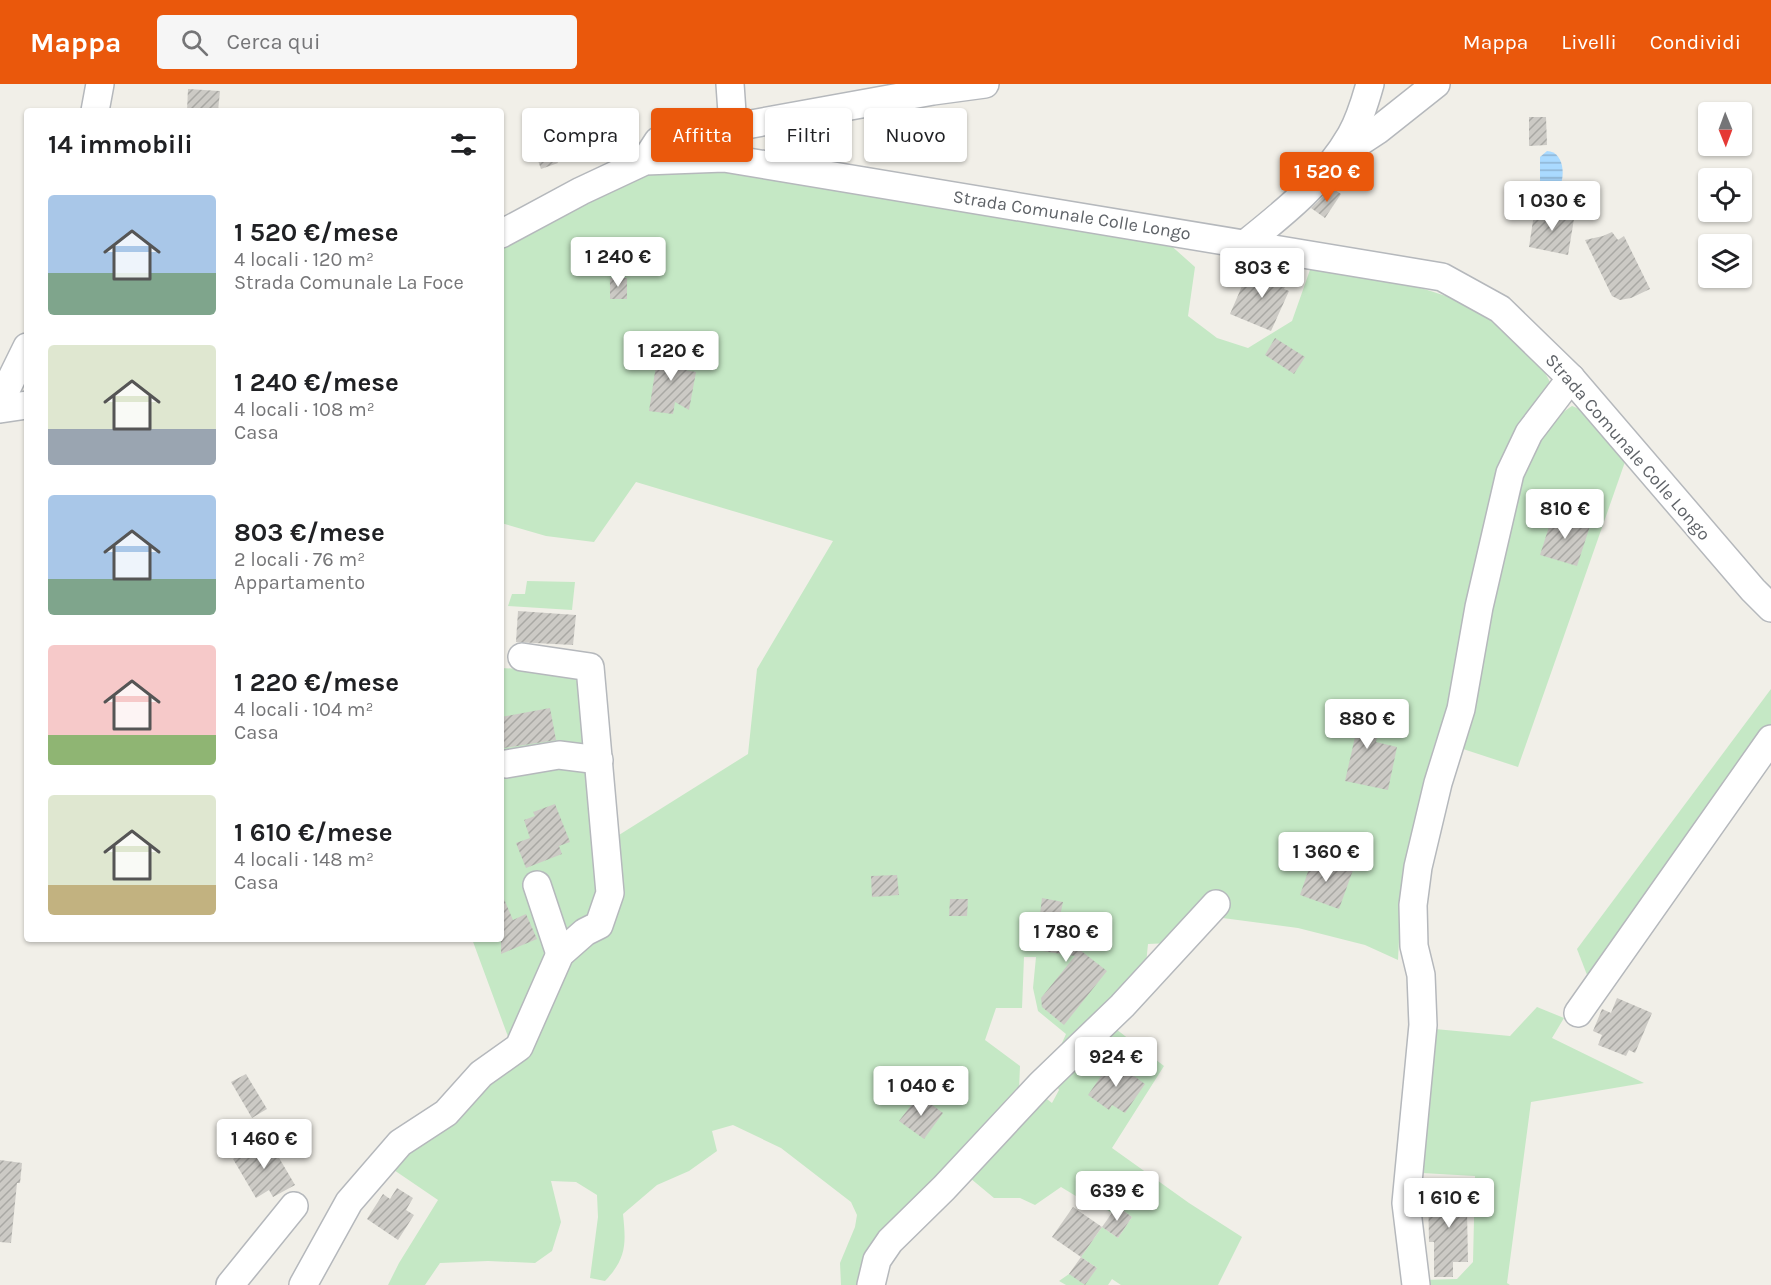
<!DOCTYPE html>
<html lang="it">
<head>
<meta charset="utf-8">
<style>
  body { margin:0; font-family:Karla,sans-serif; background:#f6f6f6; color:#202124; height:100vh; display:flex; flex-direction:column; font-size:22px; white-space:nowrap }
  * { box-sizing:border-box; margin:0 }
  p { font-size:20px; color:#757577 }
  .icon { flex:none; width:33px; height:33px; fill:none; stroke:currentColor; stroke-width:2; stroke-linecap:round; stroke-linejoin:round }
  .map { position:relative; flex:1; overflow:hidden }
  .panel { position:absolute; left:24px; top:24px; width:480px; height:834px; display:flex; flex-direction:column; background:#fff; border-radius:6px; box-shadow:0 2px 4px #0004 }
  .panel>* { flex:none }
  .top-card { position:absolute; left:522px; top:24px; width:570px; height:54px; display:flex; gap:12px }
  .needle { width:39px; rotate:179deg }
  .fabs { position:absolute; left:1698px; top:18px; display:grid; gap:12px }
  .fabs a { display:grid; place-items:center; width:54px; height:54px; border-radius:6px; background:#fff; box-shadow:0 2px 4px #0004; font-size:30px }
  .price { position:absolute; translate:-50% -51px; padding:0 14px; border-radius:6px; background:#fff; color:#222; font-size:20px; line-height:39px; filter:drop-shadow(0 2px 3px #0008) }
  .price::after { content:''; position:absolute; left:50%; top:36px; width:18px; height:14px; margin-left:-9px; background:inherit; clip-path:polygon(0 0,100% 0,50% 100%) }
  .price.active { background:#ea580c; color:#fff }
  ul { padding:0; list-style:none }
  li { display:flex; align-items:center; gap:18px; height:150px; padding:0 24px }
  li span { display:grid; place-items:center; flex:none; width:168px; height:120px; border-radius:6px; color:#555 }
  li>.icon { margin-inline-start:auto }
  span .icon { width:72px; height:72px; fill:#fffc; stroke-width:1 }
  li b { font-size:26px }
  h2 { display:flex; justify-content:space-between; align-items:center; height:72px; padding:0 24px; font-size:26px }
  .pill { padding:0 21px; border-radius:6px; background:#fff; box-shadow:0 2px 4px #0004; font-size:21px; line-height:54px }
  .pill.active { background:#ea580c; color:#fff }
  header { display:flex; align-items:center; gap:36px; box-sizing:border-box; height:84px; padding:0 30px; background:#ea580c; color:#fff }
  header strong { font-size:28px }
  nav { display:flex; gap:33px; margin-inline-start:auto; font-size:21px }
  .search { width:420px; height:54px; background:#f6f6f6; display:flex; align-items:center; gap:15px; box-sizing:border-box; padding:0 21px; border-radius:6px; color:#757577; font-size:22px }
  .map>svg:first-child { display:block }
  .green { fill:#c5e8c5 }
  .water { fill:url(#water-rules) }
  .building { fill:url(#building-hatch) }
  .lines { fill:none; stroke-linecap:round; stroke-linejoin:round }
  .minor-casing { stroke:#b5b8bc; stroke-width:30 }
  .minor { stroke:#fff; stroke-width:27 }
  .labels { text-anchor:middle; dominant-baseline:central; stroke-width:4.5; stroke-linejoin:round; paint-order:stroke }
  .street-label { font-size:18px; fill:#5f6368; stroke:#fff }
</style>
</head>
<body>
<header>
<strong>Mappa</strong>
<div class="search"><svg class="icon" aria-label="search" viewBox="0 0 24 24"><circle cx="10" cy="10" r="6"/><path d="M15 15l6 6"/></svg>Cerca qui</div>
<nav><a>Mappa</a><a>Livelli</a><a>Condividi</a></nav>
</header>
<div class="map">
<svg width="1771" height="1201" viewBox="0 0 1771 1201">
  <defs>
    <pattern id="water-rules" width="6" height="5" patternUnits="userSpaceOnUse" patternTransform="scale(1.5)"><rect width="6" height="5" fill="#aadaff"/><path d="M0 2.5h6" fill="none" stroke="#8eb4d2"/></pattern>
    <pattern id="building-hatch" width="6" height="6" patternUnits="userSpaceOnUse" patternTransform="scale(1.5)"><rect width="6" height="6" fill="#cccac5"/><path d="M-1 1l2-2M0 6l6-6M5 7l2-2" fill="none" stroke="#a9a8a4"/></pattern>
  </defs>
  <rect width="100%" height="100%" fill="#f1efe8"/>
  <g class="green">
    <path d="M721 82 1167 158 1195 183 1188 232 1217 254 1248 264 1292 237 1311 183C1400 199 1505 207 1550 298L1516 354 1448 621 1433 665 1401 814 1398 876 1365 861 1298 844 1215 833 1170 859 1148 860 1146 880 1067 965 1062 959 1066 950 1038 927 1033 904 1036 873H1024L1022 924H996L985 956 1020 982 1019 1006 982 1043 928 1106 901 1127 887 1146 864 1201H841L840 1179 855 1143 857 1131 851 1118 781 1064 733 1041 712 1047 717 1067 689 1087 657 1101 623 1130C626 1159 627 1174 605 1197L590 1194 598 1133 597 1111 576 1098 551 1097 561 1138 552 1167 535 1179 488 1177 440 1179 425 1201H388L399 1179 438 1116 391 1084 400 1069 455 1032 563 881 592 854 611 756 748 670 757 585 833 457 636 398 594 458 546 452 501 439V164L609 102 663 85Z"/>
    <polygon points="1572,322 1582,326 1626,375 1518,683 1460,664 1520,396 1553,335"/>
    <polygon points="527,497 575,498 572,526 508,522 512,510 525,510"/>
    <polygon points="501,584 579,588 586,684 602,819 510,958 472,855 501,855"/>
    <polygon points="1771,605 1771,644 1589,896 1577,865"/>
    <polygon points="1537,923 1564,934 1552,954 1644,999 1531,1018 1507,1199 1510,1201 1424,1201 1424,1196 1457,1195 1473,1178 1475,1092 1422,1089 1435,945 1510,952"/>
    <polygon points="1112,942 1164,982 1112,1064 1189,1119 1242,1153 1218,1201 1121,1201 1112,1195 1108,1201 1066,1201 1059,1197 1069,1190 1097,1184 1081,1173 1102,1143 1118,1154 1132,1133 1117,1122 1112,1129 1097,1120 1089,1120 1061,1103 1035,1121 1020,1114 994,1114 970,1094 1039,1009 1052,1019 1059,1006 1055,998"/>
  </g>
  <path class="water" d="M1547 67C1566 67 1567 101 1554 110L1545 109 1540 100V73Z"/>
  <g class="building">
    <polygon points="188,5 220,7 218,27 187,27"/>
    <polygon points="1529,33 1546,33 1547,61 1529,62"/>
    <polygon points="543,37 558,79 541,85 526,43"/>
    <polygon points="1332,104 1341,110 1325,134 1311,124"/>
    <polygon points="1575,129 1568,171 1529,163 1534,130"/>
    <polygon points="1612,148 1618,156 1624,152 1650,205 1631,214 1620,216 1612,212 1585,156 1603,152"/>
    <polygon points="1273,184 1290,191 1284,205 1289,207 1271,247 1230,230 1248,188 1268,196"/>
    <rect x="610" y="194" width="17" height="21"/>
    <polygon points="1275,254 1305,273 1294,290 1265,271"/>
    <polygon points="659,262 684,266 681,285 696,288 689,326 675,318 673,330 649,327"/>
    <polygon points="1553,430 1590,442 1577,482 1540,471"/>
    <polygon points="518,527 576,531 573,561 516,558"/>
    <polygon points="550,624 556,656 504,664 501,633"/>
    <polygon points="1343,624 1382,632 1376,658 1397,663 1388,706 1345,697 1355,653 1337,650"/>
    <polygon points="555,720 570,758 559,762 562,770 526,784 516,759 530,754 524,736 535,732 533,728"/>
    <polygon points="1313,773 1353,786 1339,825 1300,811"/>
    <polygon points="897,791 899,811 872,813 871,792"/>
    <polygon points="501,808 513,836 526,830 537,855 501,870"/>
    <polygon points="1042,814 1063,818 1059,837 1084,839 1080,866 1107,887 1064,941 1042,923 1041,914 1075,872 1042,867 1044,855 1037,854"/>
    <polygon points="950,815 968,815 967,832 949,832"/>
    <polygon points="1617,914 1652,929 1635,969 1629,966 1626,972 1598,961 1602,951 1593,947 1602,925 1611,929"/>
    <polygon points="1112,976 1145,1000 1125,1029 1112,1021 1109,1026 1088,1011"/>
    <polygon points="246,990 267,1025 252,1034 231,998"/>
    <polygon points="919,1011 943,1029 924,1055 899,1037"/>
    <polygon points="268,1055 295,1101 273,1113 269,1106 256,1114 233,1075"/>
    <polygon points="0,1076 22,1079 20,1099 17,1099 11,1159 0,1158"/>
    <polygon points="397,1104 413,1114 406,1126 414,1131 398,1156 367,1135 383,1110 390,1115"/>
    <polygon points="1428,1106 1470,1106 1470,1127 1467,1127 1468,1178 1453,1178 1453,1193 1434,1193 1434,1158 1429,1158"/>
    <polygon points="1117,1122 1132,1133 1118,1154 1102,1143"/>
    <polygon points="1073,1123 1102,1143 1081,1173 1097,1184 1085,1201 1069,1190 1081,1173 1052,1153"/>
  </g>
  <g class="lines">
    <g class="minor-casing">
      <g id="minor">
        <polyline points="730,0 733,43"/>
        <polyline points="95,27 100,0"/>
        <polyline points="1343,69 1378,46 1436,0"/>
        <polyline points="645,77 658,57 933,7 985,0"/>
        <polyline points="501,150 581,107 645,77 724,74 1442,193 1500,225 1571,294 1753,506 1771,524"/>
        <path d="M1245 160C1284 129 1326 95 1351 51 1360 35 1365 18 1370 0"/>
        <polyline points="0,318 27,263"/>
        <polyline points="0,325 27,321"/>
        <polyline points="506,680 559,671 599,676"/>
        <polyline points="537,801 560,870"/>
        <polyline points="1578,929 1771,655"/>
        <polyline points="230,1201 294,1122"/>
        <polyline points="303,1201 349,1118 400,1059 446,1029 481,990 519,963 560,870 585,848 599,841 610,809 590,583 522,573"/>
        <polyline points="871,1201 877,1176 890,1157 944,1104 1041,1000 1122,922 1216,820"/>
        <polyline points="1416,1201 1406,1119 1423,941 1421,891 1414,862 1413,821 1418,783 1438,699 1461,625 1479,523 1510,389 1529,349 1571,294"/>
      </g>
    </g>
    <use href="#minor" class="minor"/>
  </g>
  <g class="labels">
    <g class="street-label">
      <text transform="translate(1072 131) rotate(9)">Strada Comunale Colle Longo</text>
      <text transform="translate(1628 363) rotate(49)">Strada Comunale Colle Longo</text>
    </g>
  </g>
</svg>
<div class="fabs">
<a><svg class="needle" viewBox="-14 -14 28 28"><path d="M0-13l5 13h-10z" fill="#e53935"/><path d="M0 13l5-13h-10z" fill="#757577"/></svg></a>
<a><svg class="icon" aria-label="locate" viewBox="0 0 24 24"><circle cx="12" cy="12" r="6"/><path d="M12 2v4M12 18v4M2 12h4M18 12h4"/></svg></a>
<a><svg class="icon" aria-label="layers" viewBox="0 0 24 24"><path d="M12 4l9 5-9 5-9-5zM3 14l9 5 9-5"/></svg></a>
</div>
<b class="price active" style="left:1327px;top:119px">1 520 €</b>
<b class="price" style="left:1552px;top:148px">1 030 €</b>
<b class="price" style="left:618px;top:204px">1 240 €</b>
<b class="price" style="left:1262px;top:215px">803 €</b>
<b class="price" style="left:671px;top:298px">1 220 €</b>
<b class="price" style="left:1565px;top:456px">810 €</b>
<b class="price" style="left:1367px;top:666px">880 €</b>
<b class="price" style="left:1326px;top:799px">1 360 €</b>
<b class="price" style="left:1066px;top:879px">1 780 €</b>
<b class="price" style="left:1116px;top:1004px">924 €</b>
<b class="price" style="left:921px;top:1033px">1 040 €</b>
<b class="price" style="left:264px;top:1086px">1 460 €</b>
<b class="price" style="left:1117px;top:1138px">639 €</b>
<b class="price" style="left:1449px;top:1145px">1 610 €</b>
<div class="top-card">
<a class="pill">Compra</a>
<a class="pill active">Affitta</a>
<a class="pill">Filtri</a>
<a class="pill">Nuovo</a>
</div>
<section class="panel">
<h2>14 immobili<svg class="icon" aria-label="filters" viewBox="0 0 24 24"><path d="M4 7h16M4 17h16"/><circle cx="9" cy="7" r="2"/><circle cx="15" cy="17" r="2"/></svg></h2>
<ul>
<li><span style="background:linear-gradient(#a9c7e8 65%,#7fa58c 0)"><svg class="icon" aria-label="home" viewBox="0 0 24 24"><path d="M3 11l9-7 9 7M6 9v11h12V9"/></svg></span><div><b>1 520 €/mese</b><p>4 locali · 120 m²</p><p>Strada Comunale La Foce</p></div></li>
<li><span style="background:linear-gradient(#dfe7d0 70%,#9aa5b1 0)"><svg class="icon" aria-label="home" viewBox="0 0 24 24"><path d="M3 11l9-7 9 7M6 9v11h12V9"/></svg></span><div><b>1 240 €/mese</b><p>4 locali · 108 m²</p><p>Casa</p></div></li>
<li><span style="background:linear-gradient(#a9c7e8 70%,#7fa58c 0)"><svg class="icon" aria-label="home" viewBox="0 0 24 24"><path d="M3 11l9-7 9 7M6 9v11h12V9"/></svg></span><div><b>803 €/mese</b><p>2 locali · 76 m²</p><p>Appartamento</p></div></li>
<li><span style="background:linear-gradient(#f6c9c9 75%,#8fb573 0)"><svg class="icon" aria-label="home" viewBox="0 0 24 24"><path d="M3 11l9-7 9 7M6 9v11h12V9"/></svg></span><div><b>1 220 €/mese</b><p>4 locali · 104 m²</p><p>Casa</p></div></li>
<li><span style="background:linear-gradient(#dfe7d0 75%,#c2b280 0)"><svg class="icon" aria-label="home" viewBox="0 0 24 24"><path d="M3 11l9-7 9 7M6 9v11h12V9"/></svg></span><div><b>1 610 €/mese</b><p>4 locali · 148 m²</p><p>Casa</p></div></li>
</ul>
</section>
</div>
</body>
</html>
